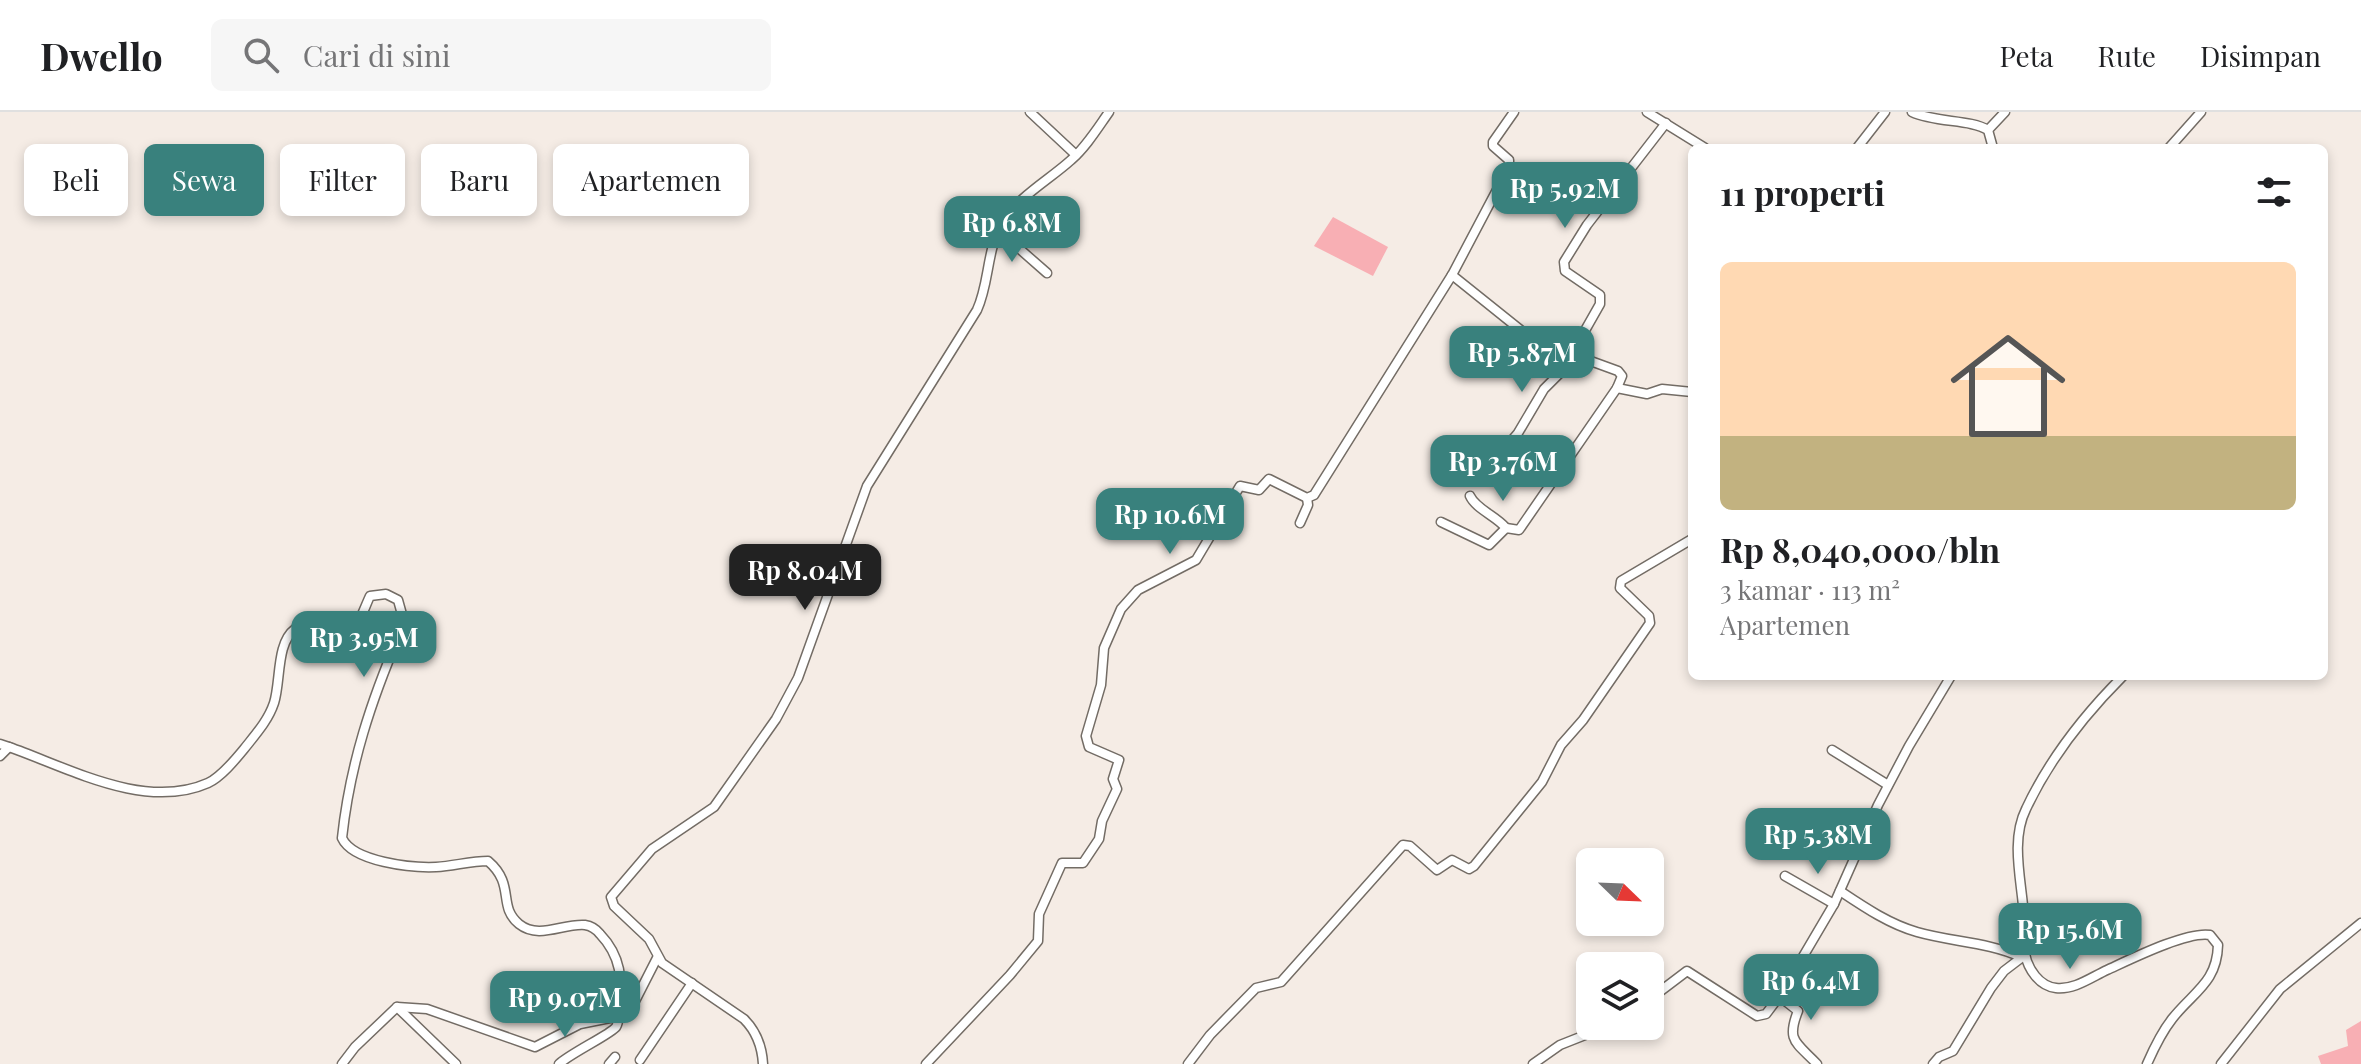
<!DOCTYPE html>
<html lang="id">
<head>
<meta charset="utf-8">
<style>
  body { margin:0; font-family:"Playfair Display",serif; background:#f6f6f6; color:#202124; height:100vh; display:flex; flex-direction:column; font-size:30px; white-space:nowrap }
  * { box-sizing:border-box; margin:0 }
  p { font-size:26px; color:#757577 }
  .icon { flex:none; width:44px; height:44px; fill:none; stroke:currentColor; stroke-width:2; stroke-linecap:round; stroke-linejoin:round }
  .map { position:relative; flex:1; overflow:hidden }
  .details { position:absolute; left:1688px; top:32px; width:640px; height:536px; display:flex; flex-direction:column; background:#fff; border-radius:12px; box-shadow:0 4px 12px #0003 }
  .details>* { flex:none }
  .top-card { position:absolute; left:24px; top:32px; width:760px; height:72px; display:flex; gap:16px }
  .needle { width:52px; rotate:113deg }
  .controls { position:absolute; left:1576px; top:736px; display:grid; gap:16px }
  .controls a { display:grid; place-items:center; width:88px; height:88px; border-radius:12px; background:#fff; box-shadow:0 4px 12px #0003; font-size:40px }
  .price { position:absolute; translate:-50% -68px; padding:0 18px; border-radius:16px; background:#39817d; color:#fff; font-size:26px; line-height:52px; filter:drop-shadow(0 2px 4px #0008) }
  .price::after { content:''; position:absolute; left:50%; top:48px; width:24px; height:18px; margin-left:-12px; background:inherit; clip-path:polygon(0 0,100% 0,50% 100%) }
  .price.current { background:#222; color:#fff }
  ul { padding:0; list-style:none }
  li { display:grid; align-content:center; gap:16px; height:424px; padding:0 32px }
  li span { display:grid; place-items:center; height:248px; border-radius:12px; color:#555 }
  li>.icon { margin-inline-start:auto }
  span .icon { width:144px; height:144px; fill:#fffc; stroke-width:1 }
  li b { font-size:34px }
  h2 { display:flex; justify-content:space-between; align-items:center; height:96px; padding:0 32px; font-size:34px }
  .tag { padding:0 28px; border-radius:12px; background:#fff; box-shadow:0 4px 12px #0003; font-size:28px; line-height:72px }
  .tag.current { background:#39817d; color:#fff }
  header { display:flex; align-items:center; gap:48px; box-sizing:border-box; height:112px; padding:0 40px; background:#fff; border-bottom:2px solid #e0e0e0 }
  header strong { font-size:38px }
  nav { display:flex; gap:44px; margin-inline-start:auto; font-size:28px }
  .search { width:560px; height:72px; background:#f6f6f6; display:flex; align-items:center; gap:20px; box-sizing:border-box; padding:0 28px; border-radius:12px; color:#757577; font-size:30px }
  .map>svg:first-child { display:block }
  .green { fill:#f8afb4 }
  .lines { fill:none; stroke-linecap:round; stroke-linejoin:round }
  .minor-casing { stroke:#736c65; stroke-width:11 }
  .minor { stroke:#fff; stroke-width:8 }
</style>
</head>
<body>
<header>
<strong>Dwello</strong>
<div class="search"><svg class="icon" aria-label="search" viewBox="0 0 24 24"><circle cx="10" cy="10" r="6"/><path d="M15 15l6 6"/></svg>Cari di sini</div>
<nav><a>Peta</a><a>Rute</a><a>Disimpan</a></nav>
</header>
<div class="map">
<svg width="2361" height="952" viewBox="0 0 2361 952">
  <rect width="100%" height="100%" fill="#f5ece5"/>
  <g class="green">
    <polygon points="1333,105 1388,135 1373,164 1314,134"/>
    <polygon points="2361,909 2361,952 2321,952 2318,944 2348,934 2346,918"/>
  </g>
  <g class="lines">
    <g class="minor-casing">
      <g id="minor">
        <polyline points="1030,0 1076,43"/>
        <polyline points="1647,0 1705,36"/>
        <path d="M1912 0C1936 11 1970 7 1988 18L1993 36"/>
        <polyline points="1988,18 2005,0"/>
        <polyline points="1857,36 1885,0"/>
        <polyline points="2169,36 2201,0"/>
        <polyline points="998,118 1047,161"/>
        <polyline points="1617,276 1647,282 1662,277 1692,280"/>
        <polyline points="1500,342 1518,321 1544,277 1562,259 1600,192 1600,183 1565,159 1564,150 1587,113 1666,11"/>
        <path d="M1470 384C1476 397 1496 404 1506 416"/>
        <polyline points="1441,410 1489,433 1506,416 1519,418 1617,276 1622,264 1618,259 1533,228 1452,163"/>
        <polyline points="1300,411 1308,393 1307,386"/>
        <path d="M2123 564C2085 602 2049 648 2026 697 2010 729 2022 770 2024 805 2025 817 2023 830 2025 842 2028 857 2039 874 2056 876 2074 878 2090 866 2107 858 2129 848 2187 819 2210 823L2218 833C2217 871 2193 880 2172 907 2161 921 2154 936 2147 952"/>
        <polyline points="0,632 9,635 0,644"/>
        <path d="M9 635C69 656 145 699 208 671 221 665 235 648 244 637 255 623 268 609 274 591 281 569 276 531 295 517L335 534C355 528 362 501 370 484L386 482 398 488 403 506 400 521C371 589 350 652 342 726 353 750 412 756 436 755 454 754 470 749 488 749 516 773 497 794 519 812 539 828 563 811 585 813 592 814 596 817 600 822 621 844 623 868 619 897 619 902 619 910 616 915 611 922 571 941 559 952"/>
        <polyline points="1832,638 1888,673"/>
        <polyline points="1785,764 1834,792"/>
        <path d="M1840 779C1864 795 1889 812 1917 820 1952 830 1988 830 2021 845"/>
        <path d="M1781 882 1784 888 1798 899C1786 929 1796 930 1817 952"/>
        <polyline points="1650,887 1687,859 1757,904 1766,902 1781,882 1834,792 1878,693 1909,634 1951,564"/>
        <polyline points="397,895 427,897 535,935 580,912 625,903 633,893 657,846"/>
        <polyline points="640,948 692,871"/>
        <polyline points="342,952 355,935 397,895 456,952"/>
        <polyline points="609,952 615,945"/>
        <path d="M763 952C762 934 757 920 744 907L662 851 649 827 614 794 611 785 652 737 714 695 776 607 798 566 867 374 977 198C990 170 986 137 1003 110 1019 84 1049 68 1071 48 1086 35 1097 17 1109 0"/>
        <polyline points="926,952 1010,863 1038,829 1039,802 1062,751 1083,751 1099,727 1102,709 1117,677 1113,667 1119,648 1089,635 1086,624 1101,573 1104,536 1121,497 1138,478 1196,448 1240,374 1259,378 1269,367 1307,386 1314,383 1452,163 1509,55 1509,48 1493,34 1493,30 1514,0"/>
        <polyline points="1188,952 1210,923 1256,876 1281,870 1403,733 1410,734 1437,758 1452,748 1469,757 1474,754 1542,670 1561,633 1583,608 1650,511 1649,504 1620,476 1621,469 1692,427"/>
        <polyline points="1533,952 1560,933 1608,914"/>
        <polyline points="1933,952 1939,945 1953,939 1991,876 2004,859 2025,843"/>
        <polyline points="2221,952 2280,877 2361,811"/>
      </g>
    </g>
    <use href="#minor" class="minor"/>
  </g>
</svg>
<div class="controls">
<a><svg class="needle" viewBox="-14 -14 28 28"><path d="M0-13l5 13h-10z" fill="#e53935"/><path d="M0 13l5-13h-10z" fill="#757577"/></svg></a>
<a><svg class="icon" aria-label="layers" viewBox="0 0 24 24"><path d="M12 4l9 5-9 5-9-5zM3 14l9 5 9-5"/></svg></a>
</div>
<b class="price" style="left:1565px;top:118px">Rp 5.92M</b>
<b class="price" style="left:1012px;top:152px">Rp 6.8M</b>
<b class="price" style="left:1522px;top:282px">Rp 5.87M</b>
<b class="price" style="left:1503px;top:391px">Rp 3.76M</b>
<b class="price" style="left:1170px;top:444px">Rp 10.6M</b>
<b class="price current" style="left:805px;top:500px">Rp 8.04M</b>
<b class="price" style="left:364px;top:567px">Rp 3.95M</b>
<b class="price" style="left:1818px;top:764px">Rp 5.38M</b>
<b class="price" style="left:2070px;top:859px">Rp 15.6M</b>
<b class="price" style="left:1811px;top:910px">Rp 6.4M</b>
<b class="price" style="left:565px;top:927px">Rp 9.07M</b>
<div class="top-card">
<a class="tag">Beli</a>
<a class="tag current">Sewa</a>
<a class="tag">Filter</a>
<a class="tag">Baru</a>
<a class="tag">Apartemen</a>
</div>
<section class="details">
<h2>11 properti<svg class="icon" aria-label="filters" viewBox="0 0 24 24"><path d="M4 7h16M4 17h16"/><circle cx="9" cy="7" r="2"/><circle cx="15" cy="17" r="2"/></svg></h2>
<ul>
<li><span style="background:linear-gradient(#ffd9b3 70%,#c2b280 0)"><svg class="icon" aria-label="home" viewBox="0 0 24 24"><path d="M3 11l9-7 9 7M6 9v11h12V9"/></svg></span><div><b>Rp 8,040,000/bln</b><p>3 kamar · 113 m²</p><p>Apartemen</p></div></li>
</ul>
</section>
</div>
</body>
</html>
